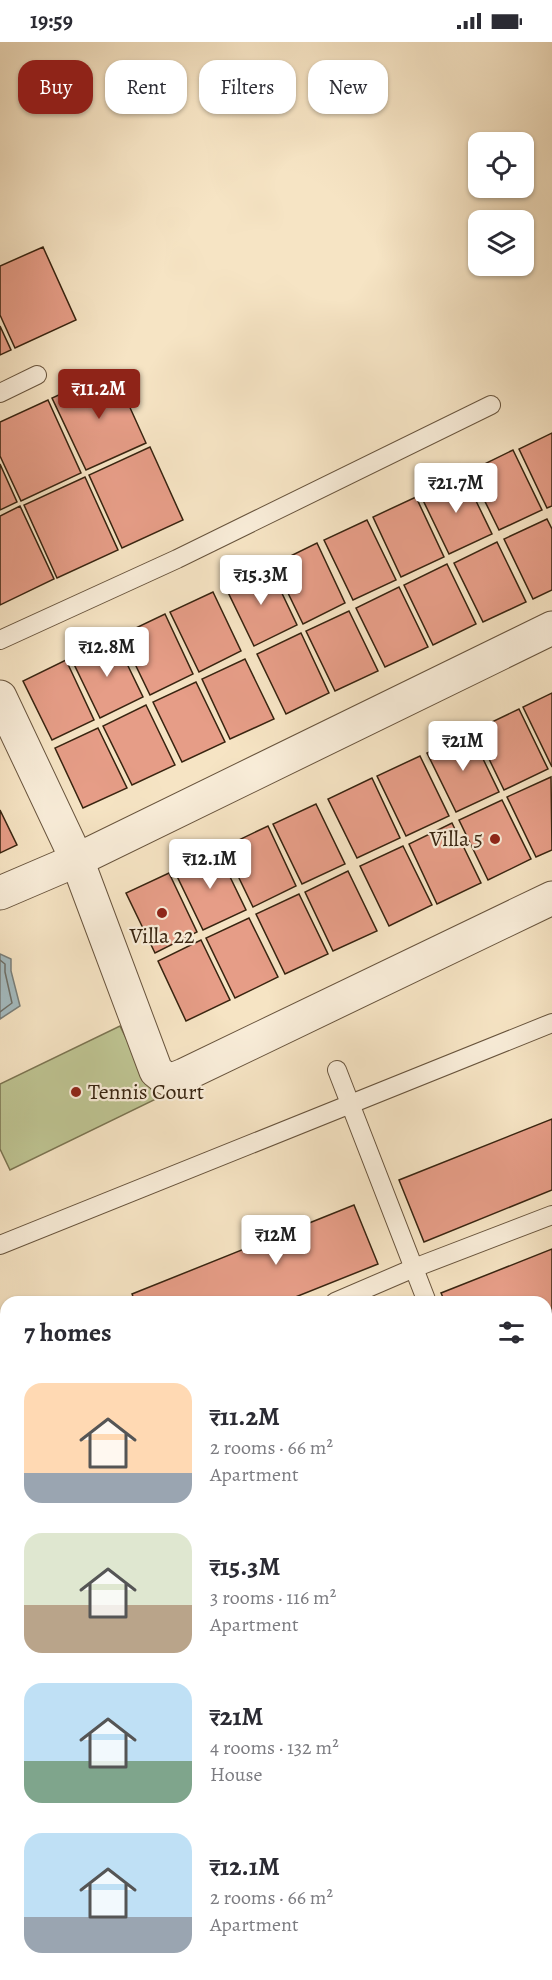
<!DOCTYPE html>
<html lang="en">
<head>
<meta charset="utf-8">
<style>
  body { margin:0; font-family:Alegreya,serif; background:#f2f2f3; color:#2b2b33; height:100vh; display:flex; flex-direction:column; font-size:22px; white-space:nowrap }
  * { box-sizing:border-box; margin:0 }
  p { font-size:20px; color:#7c7c81 }
  .icon { flex:none; width:33px; height:33px; fill:none; stroke:currentColor; stroke-width:2; stroke-linecap:round; stroke-linejoin:round }
  .map { position:relative; flex:1; overflow:hidden }
  .side { position:absolute; left:0px; top:1254px; width:552px; height:684px; display:flex; flex-direction:column; background:#fff; border-radius:18px 18px 0 0; box-shadow:0 2px 4px #0004 }
  .side>* { flex:none }
  .guide { position:absolute; left:18px; top:18px; width:516px; height:54px; display:flex; gap:12px }
  .buttons { position:absolute; left:468px; top:90px; display:grid; gap:12px }
  .buttons a { display:grid; place-items:center; width:66px; height:66px; border-radius:12px; background:#fff; box-shadow:0 2px 4px #0004; font-size:30px }
  .price { position:absolute; translate:-50% -51px; padding:0 14px; border-radius:6px; background:#fff; color:#222; font-size:20px; line-height:39px; filter:drop-shadow(0 2px 3px #0008) }
  .price::after { content:''; position:absolute; left:50%; top:36px; width:18px; height:14px; margin-left:-9px; background:inherit; clip-path:polygon(0 0,100% 0,50% 100%) }
  .price.selected { background:#8f2418; color:#fff }
  ul { padding:0; list-style:none }
  li { display:flex; align-items:center; gap:18px; height:150px; padding:0 24px }
  li span { display:grid; place-items:center; flex:none; width:168px; height:120px; border-radius:18px; color:#555 }
  li>.icon { margin-inline-start:auto }
  span .icon { width:72px; height:72px; fill:#fffc; stroke-width:1 }
  li b { font-size:26px }
  h2 { display:flex; justify-content:space-between; align-items:center; height:72px; padding:0 24px; font-size:26px }
  .pill { padding:0 21px; border-radius:18px; background:#fff; box-shadow:0 2px 4px #0004; font-size:21px; line-height:54px }
  .pill.selected { background:#8f2418; color:#fff }
  .status { display:flex; justify-content:space-between; align-items:center; height:42px; padding:0 30px; background:#fff; direction:ltr }
  .status svg { height:16px; fill:currentColor }
  .map>svg:first-child { display:block }
  .green { fill:#bec492; stroke:#7b7451; stroke-width:1.5 }
  .water { fill:#a4bbc0; stroke:#797f7a; stroke-width:1.5 }
  .lines { fill:none; stroke-linecap:round; stroke-linejoin:round }
  .shore { stroke:#6e7068; stroke-width:1.5 }
  .building { fill:#e69d87; stroke:#382410; stroke-width:1.5 }
  .lane-casing { stroke:#68543d; stroke-width:20 }
  .street-casing { stroke:#68543d; stroke-width:35 }
  .lane { stroke:#f9edd9; stroke-width:18 }
  .street { stroke:#f9edd9; stroke-width:33 }
  .poi-dot { fill:#8f2418; stroke:#f9edd9; stroke-width:2 }
  .labels { text-anchor:middle; dominant-baseline:central; stroke-width:4.5; stroke-linejoin:round; paint-order:stroke }
  .poi-label { font-size:22px; fill:#382410; stroke:#f9edd9; text-anchor:end }
</style>
</head>
<body>
<div class="status"><b>19:59</b><svg viewBox="0 0 49 12"><path d="M0 12V9h3v3zM5 12V6h3v6zM10 12V3h3v9zM15 12V0h3v12zM26 1h20v11H26zM47 4h2v5h-2z"/></svg></div>
<div class="map">
<svg width="552" height="1938" viewBox="0 0 552 1938">
  <rect width="100%" height="100%" fill="#f6e4c4"/>
  <filter id="stains"><feTurbulence type="fractalNoise" baseFrequency=".00333" numOctaves="4"/><feColorMatrix values="0 0 0 0 .2 0 0 0 0 .09 0 0 0 0 .02 0 0 0 .5 -.17"/></filter>
  <radialGradient id="worn" r=".72"><stop offset=".6" stop-color="#630" stop-opacity="0"/><stop offset="1" stop-color="#630" stop-opacity=".3"/></radialGradient>
  <g class="green">
    <polygon points="120,984 156,1057 10,1128 0,1107 0,1042"/>
    <polygon points="552,1658 552,1938 170,1938 169,1932 546,1932 546,1661"/>
  </g>
  <polygon class="water" points="0,912 11,917 11,929 20,964 0,977"/>
  <g class="lines">
    <polyline class="shore" points="0,918 5,922 5,930 12,961 0,970"/>
  </g>
  <g class="building">
    <polygon points="43,205 76,278 15,306 0,273 0,224"/>
    <polygon points="0,284 11,308 0,313"/>
    <polygon points="113,328 146,401 86,428 52,356"/>
    <polygon points="48,358 81,431 21,459 0,414 0,380"/>
    <polygon points="552,391 552,464 547,466 519,407"/>
    <polygon points="150,405 183,478 122,506 89,433"/>
    <polygon points="513,408 542,468 499,488 470,429"/>
    <polygon points="0,422 17,460 0,468"/>
    <polygon points="463,432 492,492 449,512 420,452"/>
    <polygon points="85,435 118,508 57,536 24,463"/>
    <polygon points="416,455 444,515 401,535 373,475"/>
    <polygon points="20,464 54,537 0,563 0,474"/>
    <polygon points="547,477 552,487 552,548 533,557 504,497"/>
    <polygon points="367,478 396,538 353,558 324,498"/>
    <polygon points="497,500 526,560 483,580 454,521"/>
    <polygon points="317,501 345,561 303,582 274,522"/>
    <polygon points="447,522 476,582 433,603 404,543"/>
    <polygon points="269,524 297,583 254,604 225,544"/>
    <polygon points="399,545 428,605 385,625 356,566"/>
    <polygon points="213,550 241,609 199,630 170,570"/>
    <polygon points="349,569 378,629 335,649 306,589"/>
    <polygon points="165,572 193,632 150,653 121,593"/>
    <polygon points="301,591 329,651 286,672 257,612"/>
    <polygon points="114,595 143,655 100,676 71,616"/>
    <polygon points="245,617 274,677 230,697 202,637"/>
    <polygon points="66,618 94,678 52,698 23,639"/>
    <polygon points="196,640 225,700 182,720 153,660"/>
    <polygon points="552,651 552,725 523,665"/>
    <polygon points="146,663 175,723 132,743 103,684"/>
    <polygon points="519,667 548,727 504,748 475,688"/>
    <polygon points="98,686 127,746 83,766 55,706"/>
    <polygon points="470,690 499,750 456,770 427,711"/>
    <polygon points="420,714 449,774 406,794 377,734"/>
    <polygon points="551,735 552,808 536,815 507,755"/>
    <polygon points="372,736 400,796 357,816 328,757"/>
    <polygon points="502,758 531,817 488,838 459,778"/>
    <polygon points="316,762 345,822 302,842 273,782"/>
    <polygon points="0,768 17,803 0,811"/>
    <polygon points="452,781 481,841 437,862 409,802"/>
    <polygon points="268,784 296,844 253,865 224,805"/>
    <polygon points="403,804 432,863 389,884 360,824"/>
    <polygon points="217,808 246,868 203,888 174,828"/>
    <polygon points="348,829 377,889 333,909 305,850"/>
    <polygon points="169,831 197,890 155,911 126,851"/>
    <polygon points="299,852 328,912 285,932 256,872"/>
    <polygon points="249,876 278,935 235,956 206,896"/>
    <polygon points="201,898 230,958 186,979 158,919"/>
    <polygon points="552,1077 552,1148 424,1200 399,1138"/>
    <polygon points="354,1163 378,1222 283,1260 135,1260 132,1252"/>
    <polygon points="552,1207 552,1356 546,1358 546,1260 445,1260 441,1251"/>
    <polygon points="552,1459 552,1517 546,1503 546,1461"/>
  </g>
  <g class="lines">
    <g class="lane-casing">
      <g id="lane">
        <polyline points="0,351 37,333"/>
        <polyline points="0,598 177,517 491,363"/>
        <polyline points="337,1028 427,1260"/>
        <polyline points="0,1203 552,981"/>
        <polyline points="335,1260 414,1226 552,1173"/>
        <polyline points="546,1387 552,1384"/>
        <polyline points="0,1405 6,1403"/>
        <polyline points="546,1437 552,1435"/>
        <polyline points="546,1546 552,1561"/>
        <polyline points="0,1607 6,1604"/>
        <polyline points="546,1627 552,1624"/>
        <polyline points="0,1653 6,1650"/>
        <polyline points="0,1856 6,1853"/>
      </g>
    </g>
    <g class="street-casing">
      <g id="street">
        <path d="M0 655 77 818 156 1029C168 1039 170 1039 184 1033L552 856"/>
        <polyline points="0,851 77,818 552,586"/>
      </g>
    </g>
    <use href="#lane" class="lane"/>
    <use href="#street" class="street"/>
  </g>
  <g class="poi-dot">
    <circle cx="495" cy="797" r="6"/>
    <circle cx="162" cy="871" r="6"/>
    <circle cx="76" cy="1050" r="6"/>
  </g>
  <g class="labels">
    <g class="poi-label">
      <text x="483" y="797">Villa 5</text>
      <text x="162" y="894" text-anchor="middle">Villa 22</text>
      <text x="88" y="1050" text-anchor="start">Tennis Court</text>
    </g>
  </g>
  <rect width="100%" height="100%" filter="url(#stains)"/>
  <rect width="100%" height="100%" fill="url(#worn)"/>
</svg>
<div class="buttons">
<a><svg class="icon" aria-label="locate" viewBox="0 0 24 24"><circle cx="12" cy="12" r="6"/><path d="M12 2v4M12 18v4M2 12h4M18 12h4"/></svg></a>
<a><svg class="icon" aria-label="layers" viewBox="0 0 24 24"><path d="M12 4l9 5-9 5-9-5zM3 14l9 5 9-5"/></svg></a>
</div>
<b class="price selected" style="left:99px;top:378px">₹11.2M</b>
<b class="price" style="left:456px;top:472px">₹21.7M</b>
<b class="price" style="left:261px;top:564px">₹15.3M</b>
<b class="price" style="left:107px;top:636px">₹12.8M</b>
<b class="price" style="left:463px;top:730px">₹21M</b>
<b class="price" style="left:210px;top:848px">₹12.1M</b>
<b class="price" style="left:276px;top:1224px">₹12M</b>
<div class="guide">
<a class="pill selected">Buy</a>
<a class="pill">Rent</a>
<a class="pill">Filters</a>
<a class="pill">New</a>
</div>
<section class="side">
<h2>7 homes<svg class="icon" aria-label="filters" viewBox="0 0 24 24"><path d="M4 7h16M4 17h16"/><circle cx="9" cy="7" r="2"/><circle cx="15" cy="17" r="2"/></svg></h2>
<ul>
<li><span style="background:linear-gradient(#ffd9b3 75%,#9aa5b1 0)"><svg class="icon" aria-label="home" viewBox="0 0 24 24"><path d="M3 11l9-7 9 7M6 9v11h12V9"/></svg></span><div><b>₹11.2M</b><p>2 rooms · 66 m²</p><p>Apartment</p></div></li>
<li><span style="background:linear-gradient(#dfe7d0 60%,#b9a48a 0)"><svg class="icon" aria-label="home" viewBox="0 0 24 24"><path d="M3 11l9-7 9 7M6 9v11h12V9"/></svg></span><div><b>₹15.3M</b><p>3 rooms · 116 m²</p><p>Apartment</p></div></li>
<li><span style="background:linear-gradient(#bfe0f5 65%,#7fa58c 0)"><svg class="icon" aria-label="home" viewBox="0 0 24 24"><path d="M3 11l9-7 9 7M6 9v11h12V9"/></svg></span><div><b>₹21M</b><p>4 rooms · 132 m²</p><p>House</p></div></li>
<li><span style="background:linear-gradient(#bfe0f5 70%,#9aa5b1 0)"><svg class="icon" aria-label="home" viewBox="0 0 24 24"><path d="M3 11l9-7 9 7M6 9v11h12V9"/></svg></span><div><b>₹12.1M</b><p>2 rooms · 66 m²</p><p>Apartment</p></div></li>
</ul>
</section>
</div>
</body>
</html>
